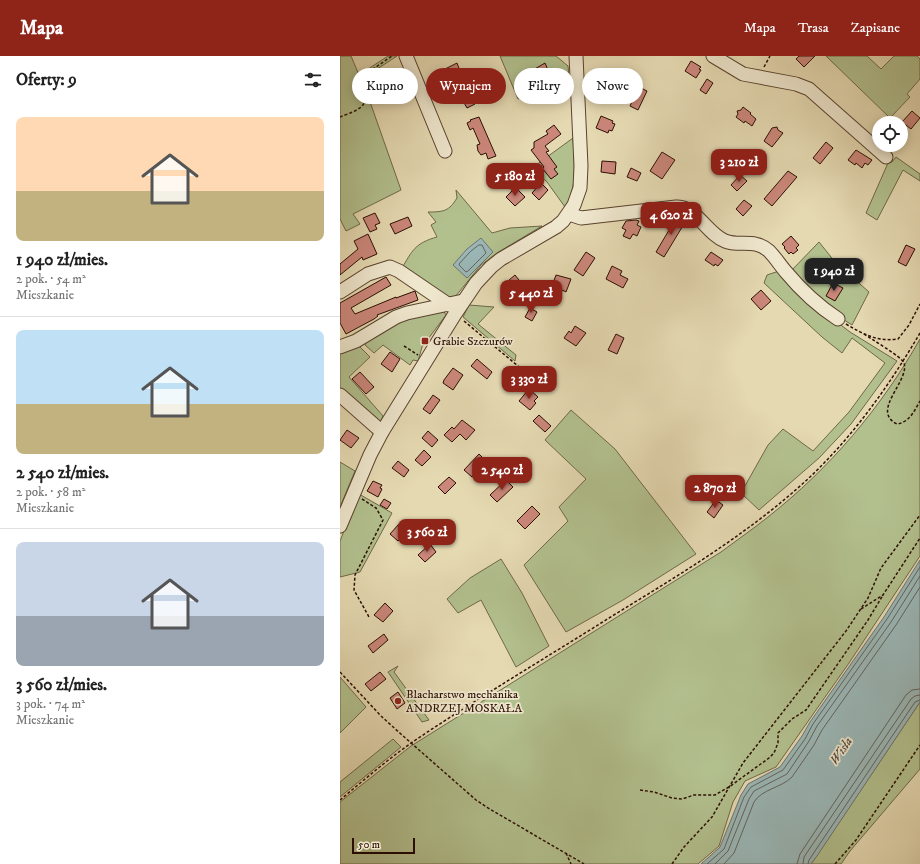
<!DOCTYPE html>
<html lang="pl">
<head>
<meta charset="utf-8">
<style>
  body { margin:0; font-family:"IM FELL DW Pica",serif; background:#f6f6f6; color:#222; height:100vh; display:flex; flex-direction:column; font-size:15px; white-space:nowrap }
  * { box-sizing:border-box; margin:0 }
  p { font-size:13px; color:#767676 }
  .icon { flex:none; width:22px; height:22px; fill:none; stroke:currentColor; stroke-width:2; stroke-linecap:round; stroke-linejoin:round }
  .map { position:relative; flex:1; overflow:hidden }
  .details { display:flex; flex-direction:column; background:#fff; width:340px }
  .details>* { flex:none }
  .top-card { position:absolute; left:12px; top:12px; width:380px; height:36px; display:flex; gap:8px }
  .buttons { position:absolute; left:532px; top:60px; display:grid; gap:8px }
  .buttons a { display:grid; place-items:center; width:36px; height:36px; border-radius:50%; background:#fff; box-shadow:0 2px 10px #0003; font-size:20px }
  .scale { position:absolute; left:12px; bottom:10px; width:63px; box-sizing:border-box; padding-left:4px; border:2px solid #2c0f02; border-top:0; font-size:11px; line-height:14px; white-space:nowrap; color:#2c0f02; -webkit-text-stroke:3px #eee6cd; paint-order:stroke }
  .price { position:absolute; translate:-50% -34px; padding:0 9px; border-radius:8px; background:#8f2418; color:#fff; font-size:13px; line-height:26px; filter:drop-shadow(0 1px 2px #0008) }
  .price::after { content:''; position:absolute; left:50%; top:24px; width:12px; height:9px; margin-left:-6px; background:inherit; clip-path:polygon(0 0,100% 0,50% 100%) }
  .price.selected { background:#222; color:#fff }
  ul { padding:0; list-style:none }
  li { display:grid; align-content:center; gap:8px; height:212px; padding:0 16px }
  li+li { border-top:1px solid #e0e0e0 }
  li span { display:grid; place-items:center; height:124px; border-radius:8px; color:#555 }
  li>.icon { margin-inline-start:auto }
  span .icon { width:72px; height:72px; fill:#fffc; stroke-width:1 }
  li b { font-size:17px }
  h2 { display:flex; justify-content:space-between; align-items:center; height:48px; padding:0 16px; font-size:17px }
  .chip { padding:0 14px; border-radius:18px; background:#fff; box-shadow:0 2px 10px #0003; font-size:14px; line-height:36px }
  .chip.selected { background:#8f2418; color:#fff }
  header { display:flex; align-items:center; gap:24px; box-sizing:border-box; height:56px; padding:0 20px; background:#8f2418; color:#fff }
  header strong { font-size:19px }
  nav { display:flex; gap:22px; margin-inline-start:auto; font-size:14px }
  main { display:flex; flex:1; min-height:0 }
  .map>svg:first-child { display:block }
  .green { fill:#b2c08e; stroke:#6f6848 }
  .water { fill:#9ab7b7; stroke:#6e746f }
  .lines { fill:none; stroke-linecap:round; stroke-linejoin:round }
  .shore { stroke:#63635c; stroke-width:1 }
  .building { fill:#cb877a; stroke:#2c0f02 }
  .minor-casing { stroke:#5a422e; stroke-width:15 }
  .path { stroke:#2c0f02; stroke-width:1.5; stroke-dasharray:3 2; stroke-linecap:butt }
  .minor { stroke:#eee6cd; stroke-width:13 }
  .poi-dot { fill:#8f2418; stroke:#eee6cd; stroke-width:1.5 }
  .labels { text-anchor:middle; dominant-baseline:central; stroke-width:3.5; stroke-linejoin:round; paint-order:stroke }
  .poi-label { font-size:12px; fill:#2c0f02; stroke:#eee6cd; text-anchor:start }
  .water-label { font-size:13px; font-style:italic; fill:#524a41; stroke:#eee6cd }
</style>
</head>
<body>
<header>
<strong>Mapa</strong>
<nav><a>Mapa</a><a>Trasa</a><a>Zapisane</a></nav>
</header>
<main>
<section class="details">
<h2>Oferty: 9<svg class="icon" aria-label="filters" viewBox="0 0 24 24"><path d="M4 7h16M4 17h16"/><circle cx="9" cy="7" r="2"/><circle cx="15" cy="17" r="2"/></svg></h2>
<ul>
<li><span style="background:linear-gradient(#ffd9b3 60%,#c2b280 0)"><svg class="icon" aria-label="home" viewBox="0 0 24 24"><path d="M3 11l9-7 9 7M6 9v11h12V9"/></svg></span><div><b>1 940 zł/mies.</b><p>2 pok. · 54 m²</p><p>Mieszkanie</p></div></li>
<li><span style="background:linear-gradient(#bfe0f5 60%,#c2b280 0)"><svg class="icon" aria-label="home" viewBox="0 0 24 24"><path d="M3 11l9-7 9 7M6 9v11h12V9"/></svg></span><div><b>2 540 zł/mies.</b><p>2 pok. · 58 m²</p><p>Mieszkanie</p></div></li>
<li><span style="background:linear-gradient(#c9d6e8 60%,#9aa5b1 0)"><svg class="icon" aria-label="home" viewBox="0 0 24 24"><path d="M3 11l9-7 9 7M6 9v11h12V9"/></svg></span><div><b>3 560 zł/mies.</b><p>3 pok. · 74 m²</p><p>Mieszkanie</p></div></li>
</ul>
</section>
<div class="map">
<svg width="580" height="808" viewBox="0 0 580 808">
  <rect width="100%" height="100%" fill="#e5d9b2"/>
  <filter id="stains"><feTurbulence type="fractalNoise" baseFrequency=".005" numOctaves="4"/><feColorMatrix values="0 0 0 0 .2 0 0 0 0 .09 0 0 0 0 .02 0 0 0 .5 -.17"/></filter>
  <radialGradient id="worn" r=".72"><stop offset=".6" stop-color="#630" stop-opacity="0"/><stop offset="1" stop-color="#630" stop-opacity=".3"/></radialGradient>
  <g class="green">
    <polygon points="0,0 11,0 19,19 48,0 57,0 22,23 61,134 13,158 20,168 6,175 0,163"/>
    <polygon points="160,0 216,0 228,10 229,21 178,43"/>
    <polygon points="486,0 527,0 541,13 554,0 577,0 580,3 580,23 567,38 570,41 550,62"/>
    <path d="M233 82C234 105 238 131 225 151L207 126 192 112Z"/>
    <polygon points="556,101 580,118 580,125 563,114 537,164 526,157 548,107 552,106"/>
    <path d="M116 134 152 177 170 172 202 170 157 197 141 209 115 241 109 244 62 212C72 195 75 187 97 181L91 169 96 166 88 156C104 156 109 155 117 142Z"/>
    <polygon points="479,186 495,206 529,236 512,269 487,253 450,216"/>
    <polygon points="439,215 476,250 510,276 557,305 511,368 479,402 419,454 401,437 428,389 443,373 473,395 509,356 545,307 512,282 502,297 482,281 424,227 427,219"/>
    <polygon points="129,249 154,251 138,268 176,299 175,305 123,261"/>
    <polygon points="103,254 106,259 82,291 78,305 73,304 70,309 43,289 34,297 25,289 26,285 55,268 80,258"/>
    <path d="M580 283V500L509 607 436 711 405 725 393 746 379 790 358 808H0V746L71 690 381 496C397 484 413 473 428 461 490 412 541 352 580 283Z"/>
    <polygon points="19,290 30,301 9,321 43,360 39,369 0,335 0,295"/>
    <polygon points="231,354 275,393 356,498 283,544 226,576 184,509 228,465 219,451 246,423 205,384"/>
    <polygon points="0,406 15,415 0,451"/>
    <polygon points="19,438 52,457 20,516 0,521 0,485"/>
    <polygon points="161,503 182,537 209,590 176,611 141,544 118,557 107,543 130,522"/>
    <polygon points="58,610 54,616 89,664 82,666 48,616"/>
    <polygon points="0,621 26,651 0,677"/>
    <polygon points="580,646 580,713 510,795 501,808 471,808"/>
    <polygon points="53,683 61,691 0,741 0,726"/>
  </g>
  <g class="water">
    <polygon points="141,182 153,196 127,222 113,209 127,193"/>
    <polygon points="580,504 580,646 477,800 471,808 361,808 380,791 401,739 408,728 440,711 462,680 470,666 544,561"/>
  </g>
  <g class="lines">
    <g class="shore">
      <polygon points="139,189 142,189 146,197 128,215 126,216 120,210 119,208 130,196"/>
      <polyline points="367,808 384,793 404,741 411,731 443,714 465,683 473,668 547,563 580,511"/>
      <polyline points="375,808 388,795 409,743 414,735 447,718 469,685 477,670 551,566 580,520"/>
      <path d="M384 808 394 797 414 746C422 733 441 732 452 721L474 689 482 674 556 569 580 531"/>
      <polyline points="457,808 460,798 566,639 572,634 580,633"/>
      <polyline points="463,808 464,801 571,643 575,640 580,639"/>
      <polyline points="468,808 469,804 575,646 580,644"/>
    </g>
  </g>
  <g class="building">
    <polygon points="459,0 475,0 464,11 456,3"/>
    <polygon points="351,5 361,11 359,13 361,14 356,22 345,15"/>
    <polygon points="117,7 122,20 114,24 111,18 108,19 105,13"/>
    <polygon points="205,7 208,14 196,20 193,14"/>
    <polygon points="266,18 277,22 272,35 261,31"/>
    <polygon points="367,23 373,27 366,38 360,34"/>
    <polygon points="299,31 307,35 298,54 290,50"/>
    <polygon points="128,32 135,48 127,52 123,45 118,47 114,37"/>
    <polygon points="403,51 411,57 410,58 416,63 412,70 405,65 404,67 396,61 398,58 397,55 401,54"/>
    <polygon points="572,55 580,62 571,73 562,66"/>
    <polygon points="261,60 273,65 272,67 275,68 272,75 269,74 268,77 256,72"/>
    <polygon points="139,61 156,100 148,103 146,97 141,99 138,95 137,89 140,88 133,72 130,74 127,67 131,65 130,64"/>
    <polygon points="214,69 221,78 205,90 209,95 206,96 217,111 214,113 218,118 211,123 202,112 204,111 191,94 194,92 194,86 208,78 206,75"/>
    <polygon points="437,71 438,74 443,77 432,91 424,85 432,72"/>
    <polygon points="486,86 493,92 480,108 473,102"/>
    <polygon points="516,94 532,104 528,109 525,107 522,112 516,107 515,109 508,104"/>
    <polygon points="322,96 335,104 322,123 310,115"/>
    <polygon points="262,105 276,106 275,118 261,116"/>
    <polygon points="291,112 301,117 297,125 287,121"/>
    <polygon points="448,115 457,121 432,150 424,143"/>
    <polygon points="400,119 407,125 397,135 391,129"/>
    <polygon points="201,127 208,134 199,144 192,137"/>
    <polygon points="174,133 177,136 178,134 185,141 175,150 166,141"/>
    <polygon points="404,144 412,150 403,160 396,153"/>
    <polygon points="35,157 40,167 35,169 37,173 30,176 23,162"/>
    <polygon points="338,159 347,163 324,201 316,196"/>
    <polygon points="68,161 72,170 55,178 50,168"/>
    <polygon points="296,164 299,165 297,169 301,171 297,180 293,178 290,183 283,180 286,174 282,172 286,165"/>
    <polygon points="28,178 37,198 23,204 22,201 0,219 0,208 18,193 14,185"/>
    <polygon points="451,180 459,189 456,192 458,194 453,198 451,196 449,198 444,192 445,191 442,188"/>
    <polygon points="566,189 575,193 566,210 558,206"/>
    <polygon points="246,196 255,202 243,220 234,214"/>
    <polygon points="371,196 383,204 378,210 375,208 374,210 365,204"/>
    <polygon points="272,210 282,215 280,219 288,223 283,232 266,223"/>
    <polygon points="175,219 183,229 170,239 162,230"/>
    <polygon points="216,219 231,223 226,236 222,234 221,238 212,234 214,231 212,230"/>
    <polygon points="46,221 51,229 11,252 15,258 56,241 56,242 75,235 78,244 37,259 38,260 34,263 6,278 0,267 0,247"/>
    <polygon points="493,227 503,232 495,245 486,240"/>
    <polygon points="421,234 431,245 421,254 411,243"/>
    <polygon points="190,252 197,256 192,265 185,261"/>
    <polygon points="235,270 246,277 236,290 224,282 229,275 231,277"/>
    <polygon points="276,278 284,282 277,298 268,294"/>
    <polygon points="50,296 60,303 52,316 41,308"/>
    <polygon points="137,303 152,316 147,323 131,310"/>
    <polygon points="113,312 123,319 113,334 103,327 104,324"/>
    <polygon points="20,316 34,331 26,338 12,323"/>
    <polygon points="189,333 198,341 194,345 196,347 190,354 179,345"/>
    <polygon points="93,339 100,344 90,358 83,353"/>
    <polygon points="199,359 211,370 205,376 193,365"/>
    <polygon points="122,364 135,374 126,384 120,378 112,386 104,379 112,371 114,373"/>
    <polygon points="7,374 19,382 11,392 0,384"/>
    <polygon points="88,375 98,384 92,391 82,382"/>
    <polygon points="84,394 91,401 82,410 75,404"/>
    <polygon points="139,398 147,406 132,421 124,414"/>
    <polygon points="58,405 69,414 64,421 52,412"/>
    <polygon points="109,421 116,427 105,438 98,431"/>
    <polygon points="166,424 173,431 157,446 150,439"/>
    <polygon points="33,425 42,429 40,432 42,433 38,441 27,435"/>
    <polygon points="44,443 51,447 47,453 40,449"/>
    <polygon points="376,444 383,449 374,462 367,456"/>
    <polygon points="192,450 200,458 185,473 177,465"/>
    <polygon points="59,468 67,476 58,485 50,478"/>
    <polygon points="90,488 96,496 85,506 78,499"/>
    <polygon points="45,547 53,555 43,566 34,559"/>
    <polygon points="44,578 48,584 33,597 28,590"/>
    <polygon points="40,616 46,623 31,635 25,628"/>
    <polygon points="58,636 65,647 57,653 50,642"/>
  </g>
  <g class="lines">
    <g class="minor-casing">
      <g id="minor">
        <polyline points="66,0 105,95"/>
        <polyline points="373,0 403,18 456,28 469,33 546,101"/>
        <path d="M229 158 241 162 336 151C355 149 367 178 385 185 399 191 415 182 429 195 435 201 440 209 446 216 461 234 478 250 498 263"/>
        <polyline points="0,236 28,218 50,211 59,215 109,249"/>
        <polyline points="0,291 16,285 56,261 67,257 123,245"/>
        <polyline points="0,339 42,376"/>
        <polyline points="0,470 30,399 42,376 115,258 136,227 151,211 161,203 216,171 223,165 234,149 240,132 241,110 236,0"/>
      </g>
    </g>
    <g class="path">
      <polyline points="424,11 430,0"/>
      <path d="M0 61C9 57 27 53 25 41 24 36 20 31 19 26L20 22 52 0"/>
      <polyline points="124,265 208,335"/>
      <path d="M506 268C523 278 537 286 558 283L569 269 580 248"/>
      <path d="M524 278C531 283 562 301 564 307 570 325 530 355 557 368 570 366 574 355 580 345"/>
      <polyline points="64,290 78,299"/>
      <polyline points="22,443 36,452 43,464 15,519 14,534 29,561"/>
      <polyline points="521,553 543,539 580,482"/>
      <polyline points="0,616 41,660 62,679 136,744 148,752 244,808"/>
      <polyline points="300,734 314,736 332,742 342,743 354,739 375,739 389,731 429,702 434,697 438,687 438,677 452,663 466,654 528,564 543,539"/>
      <path d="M0 744C24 724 48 703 74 685 138 642 204 603 269 562 339 519 410 477 470 421 514 379 549 330 580 277"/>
      <polyline points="226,797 231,808"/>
      <polyline points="332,808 344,791 372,761 403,707 506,575 528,542 541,512 580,459"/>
      <polyline points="495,808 516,784 580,689"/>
    </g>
    <use href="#minor" class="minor"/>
  </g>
  <g class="poi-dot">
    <rect x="81" y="281" width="8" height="8" rx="2"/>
    <circle cx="58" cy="645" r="4"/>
  </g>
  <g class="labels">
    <g class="poi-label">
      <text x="93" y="285">Grabie Szczurów</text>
      <text x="66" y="638">Blacharstwo mechanika<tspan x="66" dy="14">ANDRZEJ MOSKAŁA</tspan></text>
    </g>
    <g class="water-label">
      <text transform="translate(501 695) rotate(-56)">Wisła</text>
    </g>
  </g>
  <rect width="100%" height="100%" filter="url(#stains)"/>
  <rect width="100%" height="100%" fill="url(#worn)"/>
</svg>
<div class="buttons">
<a><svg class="icon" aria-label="locate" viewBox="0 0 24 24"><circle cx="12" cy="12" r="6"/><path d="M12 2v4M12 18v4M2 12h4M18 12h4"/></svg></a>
</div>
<div class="scale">50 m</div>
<b class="price" style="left:399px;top:127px">3 210 zł</b>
<b class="price" style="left:175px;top:141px">5 180 zł</b>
<b class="price" style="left:331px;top:180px">4 620 zł</b>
<b class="price selected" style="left:494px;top:236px">1 940 zł</b>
<b class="price" style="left:191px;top:258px">5 440 zł</b>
<b class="price" style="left:189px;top:344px">3 330 zł</b>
<b class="price" style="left:162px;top:435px">2 540 zł</b>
<b class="price" style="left:375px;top:453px">2 870 zł</b>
<b class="price" style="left:87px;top:497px">3 560 zł</b>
<div class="top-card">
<a class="chip">Kupno</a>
<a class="chip selected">Wynajem</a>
<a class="chip">Filtry</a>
<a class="chip">Nowe</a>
</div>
</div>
</main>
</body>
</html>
